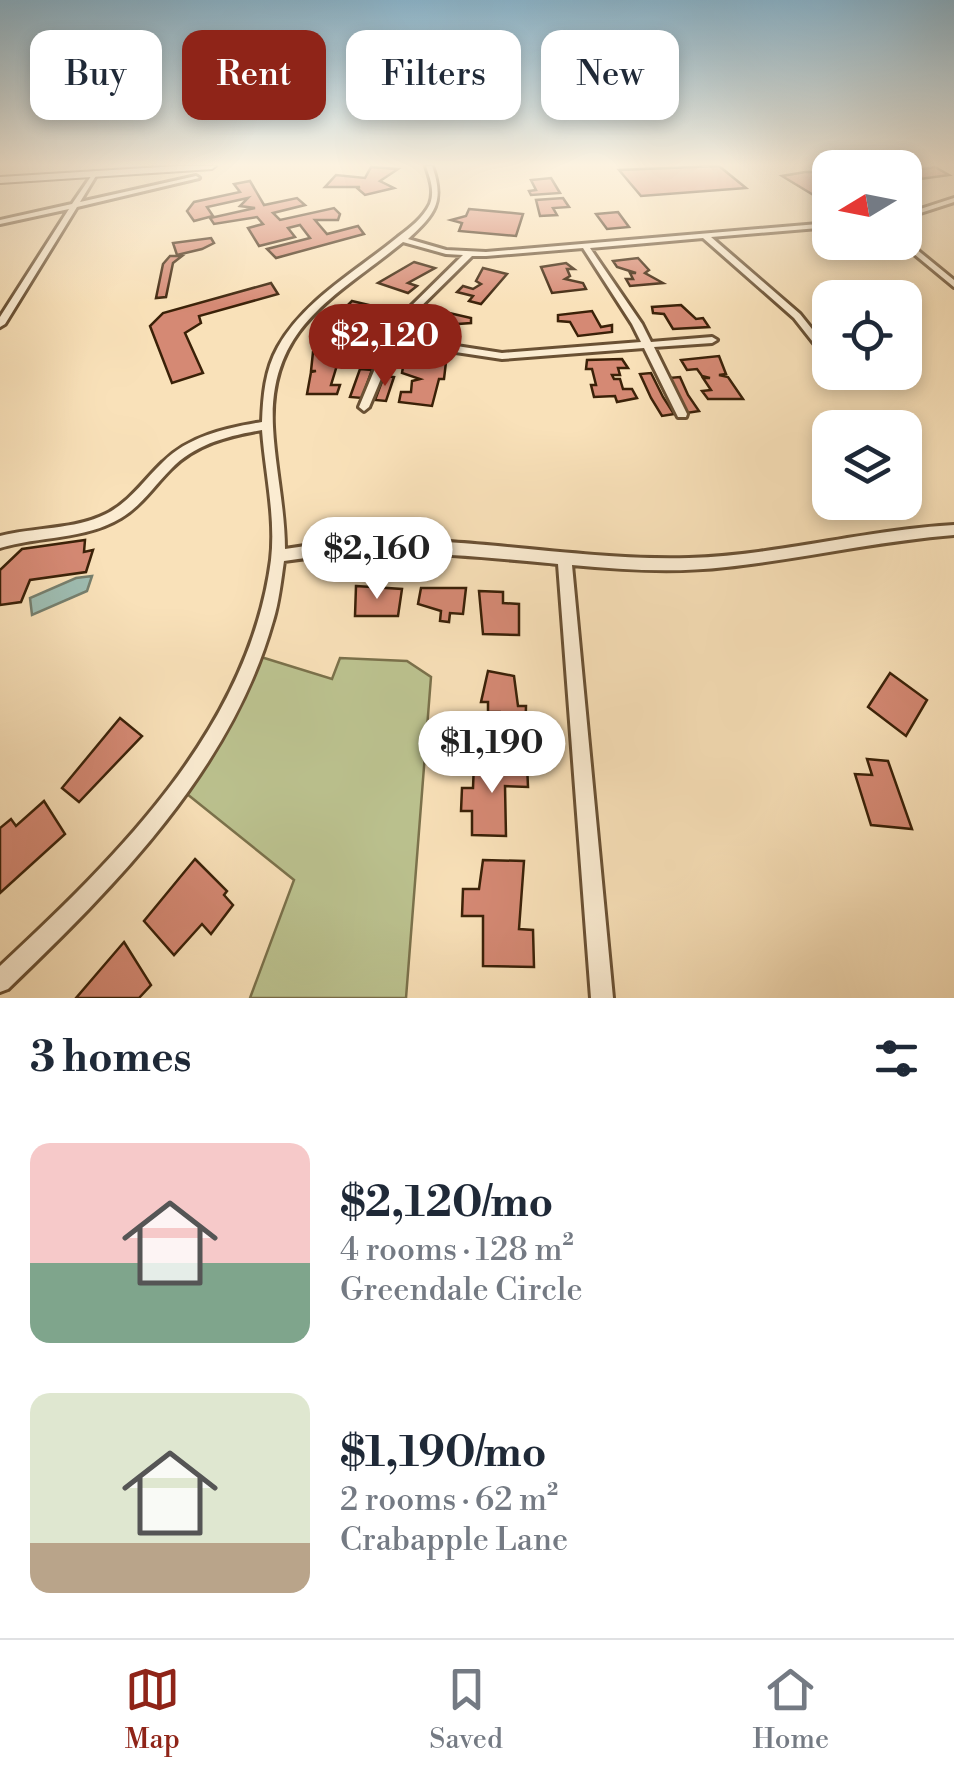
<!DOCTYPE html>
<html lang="en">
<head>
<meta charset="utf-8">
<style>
  body { margin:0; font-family:"Libre Bodoni",serif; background:#f6f6f7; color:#1f2937; height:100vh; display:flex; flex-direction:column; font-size:38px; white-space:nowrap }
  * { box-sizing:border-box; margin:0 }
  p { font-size:32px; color:#747a83 }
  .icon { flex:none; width:55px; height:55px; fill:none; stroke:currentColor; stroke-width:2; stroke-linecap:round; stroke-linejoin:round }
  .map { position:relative; height:998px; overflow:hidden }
  .sheet { display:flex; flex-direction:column; background:#fff; flex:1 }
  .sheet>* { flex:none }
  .top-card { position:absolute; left:30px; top:30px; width:895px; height:90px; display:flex; gap:20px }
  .needle { width:65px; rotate:260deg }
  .controls { position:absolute; left:812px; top:150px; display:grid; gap:20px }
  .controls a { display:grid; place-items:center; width:110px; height:110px; border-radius:20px; background:#fff; box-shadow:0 5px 15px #0003; font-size:50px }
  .price { position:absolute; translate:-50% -85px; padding:0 22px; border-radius:35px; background:#fff; color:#222; font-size:32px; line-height:65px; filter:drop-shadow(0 2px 5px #0008) }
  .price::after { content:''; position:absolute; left:50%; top:60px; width:30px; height:22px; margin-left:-15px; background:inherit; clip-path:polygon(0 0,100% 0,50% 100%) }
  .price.on { background:#8f2418; color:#fff }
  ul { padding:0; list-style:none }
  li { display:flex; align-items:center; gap:30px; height:250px; padding:0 30px }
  li span { display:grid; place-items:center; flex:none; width:280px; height:200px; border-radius:20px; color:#555 }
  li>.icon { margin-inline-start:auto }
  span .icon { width:120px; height:120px; fill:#fffc; stroke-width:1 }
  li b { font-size:42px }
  h2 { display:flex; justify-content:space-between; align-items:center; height:120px; padding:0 30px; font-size:42px }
  .chip { padding:0 35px; border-radius:20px; background:#fff; box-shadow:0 5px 15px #0003; font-size:35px; line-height:90px }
  .chip.on { background:#8f2418; color:#fff }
  .tab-bar { display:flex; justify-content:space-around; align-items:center; height:140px; border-top:2px solid #e0e1e3; background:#fff; font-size:28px; color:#747a83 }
  .tab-bar a { display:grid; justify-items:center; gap:5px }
  .tab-bar .on { color:#8f2418 }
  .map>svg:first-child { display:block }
  .green { fill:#bcc390; stroke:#7b724c; stroke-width:2.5 }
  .water { fill:#9ebdb2; stroke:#767f6e; stroke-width:2.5 }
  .building { fill:#d58974; stroke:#3a2108; stroke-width:2.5 }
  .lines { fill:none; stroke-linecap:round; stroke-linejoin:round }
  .street-casing { stroke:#6a5134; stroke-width:6 }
  .secondary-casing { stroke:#3a2108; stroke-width:4 }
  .street { fill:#fbecd2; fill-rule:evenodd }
  .secondary { fill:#fbecd2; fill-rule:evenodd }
</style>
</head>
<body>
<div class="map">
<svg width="954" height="998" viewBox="0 0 954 998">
  <rect width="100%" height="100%" fill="#f9e1b9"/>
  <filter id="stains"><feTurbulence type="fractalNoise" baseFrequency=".002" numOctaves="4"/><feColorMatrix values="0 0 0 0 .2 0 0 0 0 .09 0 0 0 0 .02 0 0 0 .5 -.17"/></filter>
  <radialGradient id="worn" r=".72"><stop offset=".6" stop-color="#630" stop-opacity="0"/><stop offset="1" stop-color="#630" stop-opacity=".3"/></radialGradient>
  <polygon class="green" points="261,657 332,679 340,658 407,661 431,677 406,998 250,998 294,880 187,794 213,756"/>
  <polygon class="water" points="92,576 87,591 32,615 30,598 76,578"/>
  <g class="building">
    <polygon points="719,166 746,188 641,196 619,170"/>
    <polygon points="371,167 398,169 380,181 394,188 365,195 357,188 360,187 325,187 336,175 365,178"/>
    <polygon points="935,167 949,175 920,179 905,172"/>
    <polygon points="830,172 830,205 782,176 805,172"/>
    <polygon points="551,178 560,193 531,195 529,191 536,190 531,180"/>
    <polygon points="250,181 264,205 297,198 305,205 273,213 280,220 334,208 340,214 338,220 315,220 327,234 358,226 364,234 276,258 267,249 310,238 300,225 288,228 295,237 259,246 248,228 263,224 257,217 214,224 210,218 255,208 240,206 248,198 207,207 213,216 194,221 187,211 194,202 240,192 234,184"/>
    <polygon points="563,198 569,207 553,208 557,215 540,216 536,200"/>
    <polygon points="469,209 523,214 516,236 459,231 462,223 451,220 466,216"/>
    <polygon points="618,212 629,227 607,229 596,214"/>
    <polygon points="211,238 214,243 202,249 177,255 173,243"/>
    <polygon points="170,256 182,256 173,263 166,297 156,298 163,264"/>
    <polygon points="638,258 649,270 645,273 663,283 630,286 626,279 633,279 630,273 636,273 617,267 613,261"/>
    <polygon points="414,262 435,268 408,283 417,286 408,293 378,283"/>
    <polygon points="566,263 574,269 567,269 570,276 565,279 583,283 586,289 552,293 541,267"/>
    <polygon points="483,268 507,274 481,304 469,301 473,296 457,292 463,286 473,289 481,284 476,281"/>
    <polygon points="271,283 278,294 199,316 201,323 185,333 203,373 172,383 150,326 163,313"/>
    <polygon points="352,301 394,311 374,333 341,324 355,311 345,308"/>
    <polygon points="681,305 696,319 703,318 709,327 673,329 664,314 653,313 652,307"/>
    <polygon points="436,310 471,318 471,323 458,324 447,338 413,331 419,323 426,325"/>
    <polygon points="592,311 601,327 612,325 612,332 578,336 570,322 558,321 558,315"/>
    <polygon points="313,352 351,354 348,362 338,362 331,385 340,385 337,394 307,394 311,372 316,371 311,371"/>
    <polygon points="719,356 726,374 719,375 728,377 743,399 708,399 702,391 711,390 703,378 710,378 702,376 697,369 687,370 681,360"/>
    <polygon points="622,359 628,368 618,368 620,375 612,375 614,379 620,379 623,389 632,389 637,398 617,402 615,396 594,397 591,385 596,385 592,369 586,369 587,360"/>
    <polygon points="404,361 446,362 444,379 439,379 432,406 399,402 401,392 411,392 412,381 420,379 402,373"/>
    <polygon points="360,369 372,370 362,398 350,397"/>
    <polygon points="651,373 663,397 674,414 662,416 651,398 640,374"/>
    <polygon points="384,376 394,377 386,401 375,400"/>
    <polygon points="680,377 688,395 699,411 687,413 676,395 668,378"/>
    <polygon points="85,540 84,552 93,550 86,572 30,580 21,602 0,605 0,570 22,549"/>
    <polygon points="356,586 402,589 398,616 355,616"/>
    <polygon points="421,588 466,588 463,614 450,613 449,622 440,621 441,611 418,604"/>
    <polygon points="479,591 503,592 503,603 519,604 519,635 483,634"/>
    <polygon points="488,671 514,676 518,706 526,706 525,743 503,742 502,717 500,712 488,712 488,702 481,702"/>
    <polygon points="890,673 927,700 906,736 868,707"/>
    <polygon points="120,718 142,736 79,802 62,788"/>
    <polygon points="867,759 888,761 912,829 871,825 855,774 872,775"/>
    <polygon points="474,763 527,764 528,787 505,786 506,836 472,835 472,811 461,811 462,788 473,788"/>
    <polygon points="44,801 65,834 0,893 0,828 11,819 16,826"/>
    <polygon points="195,859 227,891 224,895 233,905 211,934 202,924 174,955 144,921"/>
    <polygon points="483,860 524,861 519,929 533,930 534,967 483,966 483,916 462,916 463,889 479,889"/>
    <polygon points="124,942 151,985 139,998 76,998"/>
  </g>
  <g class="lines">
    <g class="street-casing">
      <g id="street">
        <path d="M426 166H432C445 202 435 214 408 239L446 250 486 252 830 223V227L711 237 800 314 828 349 826 351H820L794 318 703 238 590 248 642 324 651 342 712 337 717 340 712 343 654 347 687 414 686 417H678L644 348 502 359 396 343 369 407 364 411 359 407 384 347 323 338 318 335 323 332 386 341 384 339 389 336 396 321 463 255 446 254 403 242C336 297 268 326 273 427 275 468 285 508 285 549 315 544 345 541 376 540 481 538 584 561 689 558 778 555 865 530 954 525V535C877 541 802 559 726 567 675 573 623 570 572 565L613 998H591L558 564C463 555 380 546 284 561 281 581 279 602 273 621 231 770 116 885 8 989L0 992V966C118 856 249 728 271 560 276 517 265 472 262 430 228 436 195 444 171 469 154 486 141 506 121 518 85 540 39 536 0 548V536C34 527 74 530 106 514 130 502 144 480 163 462 189 436 226 428 262 422 263 396 265 370 278 347 304 300 358 270 398 237 410 228 423 218 430 204 435 191 430 178 426 166ZM583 248 632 324 641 342 502 353 398 337 403 324 472 256H486Z"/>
        <polygon points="94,172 97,174 80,202 196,176 199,178 77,207 5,324 0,327 0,317 69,209 0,224 0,220 72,204"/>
        <polygon points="954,198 954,202 905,218 905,214"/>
        <polygon points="905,240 954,280 954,287 902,244 905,242"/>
      </g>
    </g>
    <g class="secondary-casing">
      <polygon id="secondary" points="177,166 216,166 212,169 0,183 0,177"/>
    </g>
    <use href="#street" class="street"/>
    <use href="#secondary" class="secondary"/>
  </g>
  <linearGradient id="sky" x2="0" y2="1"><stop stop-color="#8ab8d2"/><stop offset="0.54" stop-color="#fcf2e0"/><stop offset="1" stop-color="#fcf2e0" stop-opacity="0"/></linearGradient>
  <rect width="954" height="305" fill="url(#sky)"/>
  <rect width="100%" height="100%" filter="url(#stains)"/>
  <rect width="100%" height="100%" fill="url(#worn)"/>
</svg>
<div class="controls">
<a><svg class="needle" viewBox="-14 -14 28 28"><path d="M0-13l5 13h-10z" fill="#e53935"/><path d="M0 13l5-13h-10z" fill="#747a83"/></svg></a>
<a><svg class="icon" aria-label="locate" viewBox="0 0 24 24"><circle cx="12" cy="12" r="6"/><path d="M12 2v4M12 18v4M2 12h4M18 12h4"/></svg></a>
<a><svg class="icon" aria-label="layers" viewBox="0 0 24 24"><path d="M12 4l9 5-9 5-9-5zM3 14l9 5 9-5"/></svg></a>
</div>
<b class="price on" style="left:385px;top:389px">$2,120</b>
<b class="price" style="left:377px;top:602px">$2,160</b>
<b class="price" style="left:492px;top:796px">$1,190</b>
<div class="top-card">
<a class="chip">Buy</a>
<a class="chip on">Rent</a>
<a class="chip">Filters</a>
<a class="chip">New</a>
</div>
</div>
<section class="sheet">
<h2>3 homes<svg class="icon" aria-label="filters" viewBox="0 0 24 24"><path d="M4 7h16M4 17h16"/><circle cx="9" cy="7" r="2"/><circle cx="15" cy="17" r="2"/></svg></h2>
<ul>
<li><span style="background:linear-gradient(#f6c9c9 60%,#7fa58c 0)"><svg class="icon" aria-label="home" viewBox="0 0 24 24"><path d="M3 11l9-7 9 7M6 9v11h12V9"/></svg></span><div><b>$2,120/mo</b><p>4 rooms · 128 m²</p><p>Greendale Circle</p></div></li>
<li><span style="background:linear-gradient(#dfe7d0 75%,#b9a48a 0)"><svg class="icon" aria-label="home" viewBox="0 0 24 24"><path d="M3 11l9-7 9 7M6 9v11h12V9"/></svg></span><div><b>$1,190/mo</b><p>2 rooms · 62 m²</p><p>Crabapple Lane</p></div></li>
</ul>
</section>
<nav class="tab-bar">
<a class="on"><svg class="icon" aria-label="map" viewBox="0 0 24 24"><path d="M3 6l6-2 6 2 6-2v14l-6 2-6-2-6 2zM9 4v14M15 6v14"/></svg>Map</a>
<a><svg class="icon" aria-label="saved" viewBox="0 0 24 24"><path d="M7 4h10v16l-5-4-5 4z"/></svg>Saved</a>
<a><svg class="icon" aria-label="home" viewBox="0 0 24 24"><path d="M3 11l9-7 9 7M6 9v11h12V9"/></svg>Home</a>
</nav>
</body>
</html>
